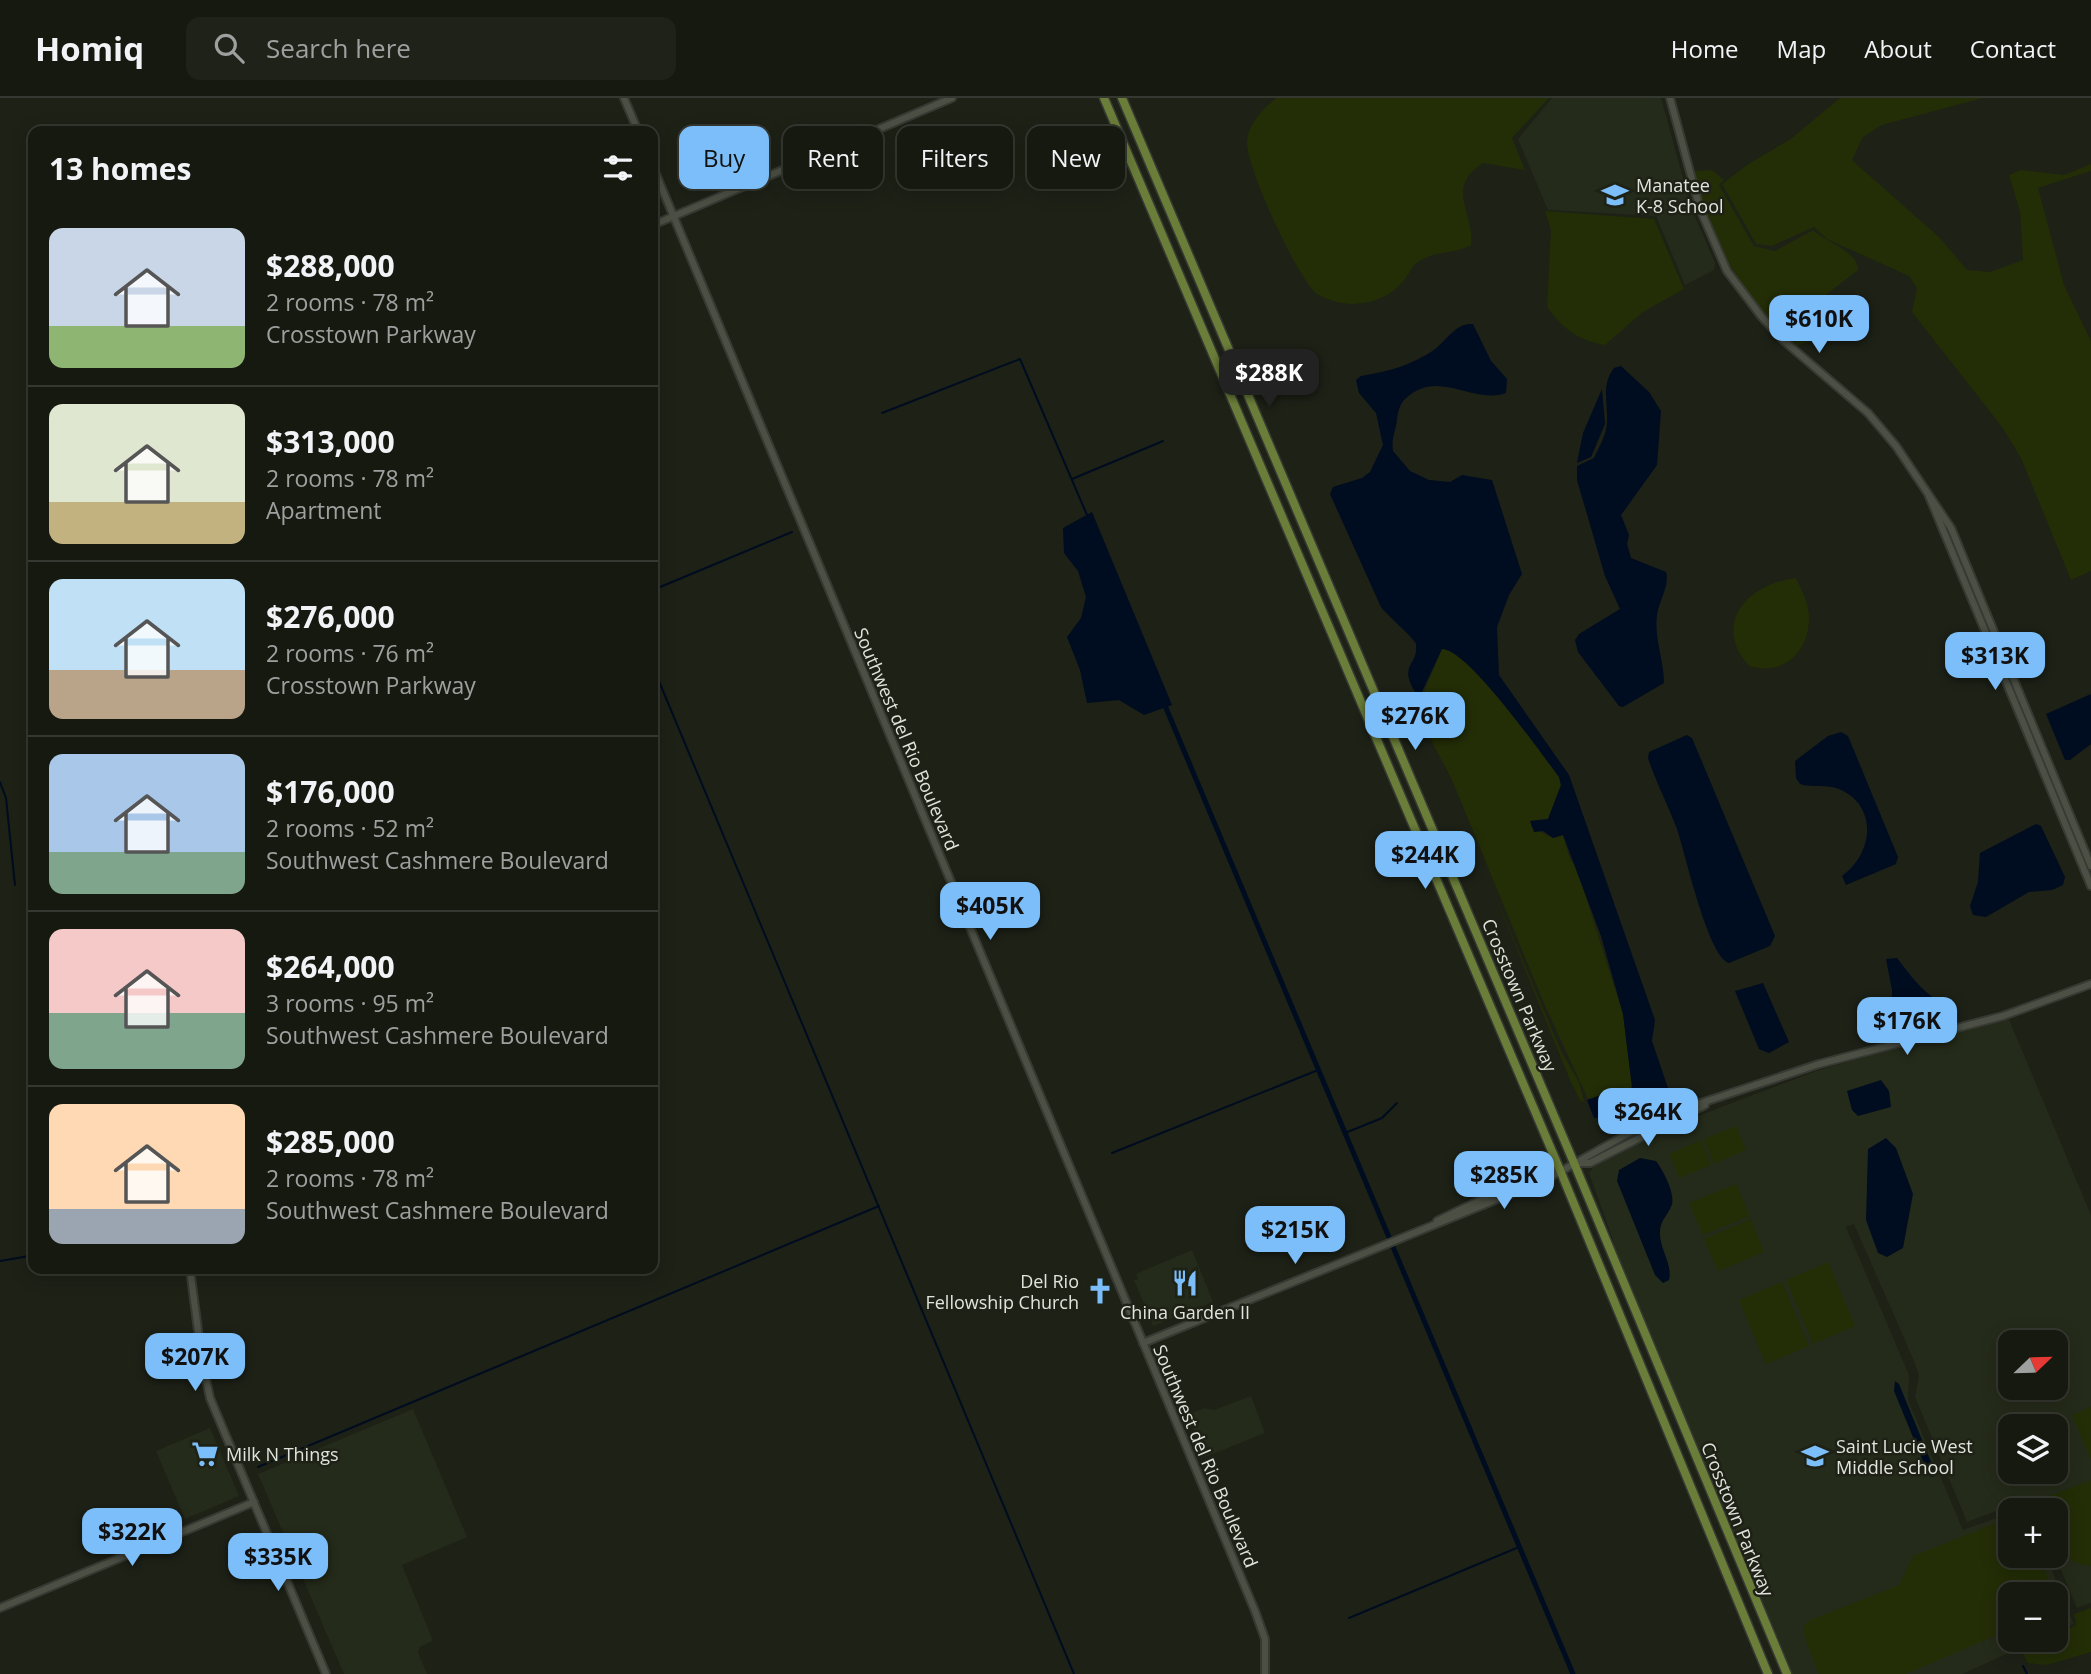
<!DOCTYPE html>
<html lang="en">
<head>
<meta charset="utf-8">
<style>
  body { margin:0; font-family:"Open Sans",sans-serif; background:#1f2219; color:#f1f3f6; height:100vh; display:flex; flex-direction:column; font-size:26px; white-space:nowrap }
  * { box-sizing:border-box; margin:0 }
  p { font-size:23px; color:#9ea09f }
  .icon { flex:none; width:38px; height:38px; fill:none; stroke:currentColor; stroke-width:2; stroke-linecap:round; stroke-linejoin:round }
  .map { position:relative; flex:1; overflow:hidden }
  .details { position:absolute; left:28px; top:28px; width:630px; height:1148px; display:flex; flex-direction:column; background:#161910; border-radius:14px; box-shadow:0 4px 18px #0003,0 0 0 2px #353830 }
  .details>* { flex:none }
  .banner { position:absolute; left:679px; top:28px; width:665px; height:63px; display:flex; gap:14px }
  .needle { width:46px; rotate:67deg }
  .controls { position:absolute; left:1998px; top:1232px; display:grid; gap:14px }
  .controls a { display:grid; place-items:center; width:70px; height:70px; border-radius:14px; background:#161910; box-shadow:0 4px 18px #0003,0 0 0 2px #353830; font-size:35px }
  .price { position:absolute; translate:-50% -60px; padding:0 16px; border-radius:14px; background:#7cbef9; color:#111; font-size:23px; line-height:46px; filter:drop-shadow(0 2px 4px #0008) }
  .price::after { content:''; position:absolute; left:50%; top:42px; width:21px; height:16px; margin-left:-10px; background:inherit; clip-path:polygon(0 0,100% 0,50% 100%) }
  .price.on { background:#222; color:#fff }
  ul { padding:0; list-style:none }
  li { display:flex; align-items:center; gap:21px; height:175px; padding:0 21px }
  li+li { border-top:2px solid #353830 }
  li span { display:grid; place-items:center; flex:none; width:196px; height:140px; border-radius:14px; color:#555 }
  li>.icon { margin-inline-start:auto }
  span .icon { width:84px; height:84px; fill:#fffc; stroke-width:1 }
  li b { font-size:30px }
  h2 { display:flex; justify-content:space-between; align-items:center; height:84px; padding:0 21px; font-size:30px }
  .tag { padding:0 24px; border-radius:14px; background:#161910; box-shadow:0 4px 18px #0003,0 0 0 2px #353830; font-size:24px; line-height:63px }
  .tag.on { background:#7cbef9; color:#111 }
  header { display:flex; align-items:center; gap:42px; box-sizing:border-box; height:98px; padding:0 35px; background:#161910; border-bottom:2px solid #353830 }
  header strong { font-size:33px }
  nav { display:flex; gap:38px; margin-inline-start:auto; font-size:24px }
  .search { width:490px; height:63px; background:#1f2219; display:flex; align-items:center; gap:18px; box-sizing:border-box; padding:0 24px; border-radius:14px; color:#9ea09f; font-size:26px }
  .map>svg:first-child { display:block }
  .built { fill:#252b1a; fill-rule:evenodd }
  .green { fill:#232d06 }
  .water { fill:#000c1f }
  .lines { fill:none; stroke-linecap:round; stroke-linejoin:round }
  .stream { stroke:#000c1f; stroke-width:2 }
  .canal { stroke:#000c1f; stroke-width:5 }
  .minor-casing { stroke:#373a33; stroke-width:10 }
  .major-casing { stroke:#373a33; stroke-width:11 }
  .minor { stroke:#4c5044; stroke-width:6 }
  .major { stroke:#6a7d39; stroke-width:8 }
  .labels { text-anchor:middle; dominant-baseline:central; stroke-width:5; stroke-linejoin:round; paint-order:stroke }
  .poi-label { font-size:18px; fill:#e1e4dc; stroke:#1d2116; text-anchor:start }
  .street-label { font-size:18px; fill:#e1e4dc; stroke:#1d2116 }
</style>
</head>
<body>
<header>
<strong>Homiq</strong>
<div class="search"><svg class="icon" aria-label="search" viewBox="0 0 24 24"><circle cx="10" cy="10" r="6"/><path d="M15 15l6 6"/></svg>Search here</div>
<nav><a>Home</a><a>Map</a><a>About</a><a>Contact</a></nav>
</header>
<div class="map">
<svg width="2091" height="1576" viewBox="0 0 2091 1576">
  <rect width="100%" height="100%" fill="#1d2116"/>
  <g class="built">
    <polygon points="1552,0 1661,0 1691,109 1715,165 1714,172 1685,187 1656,118 1548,112 1518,41"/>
    <path d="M2008 919 2091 1117V1505L2077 1510 2055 1458 2056 1412H2033L2022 1406 2012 1407 1967 1424 1915 1299 1919 1278 1914 1263 1854 1126 1846 1129 1909 1277 1908 1302 1963 1432 2011 1415V1458H2046L2074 1526 2056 1534V1496H2011V1542H2038L1962 1576H1792L1614 1153 1613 1142 1589 1075 1594 1068 1664 1031 1819 972ZM2011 1244H2056V1290H2011ZM2011 1328H2056V1374H2011Z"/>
    <polygon points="1192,1152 1213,1204 1153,1228 1134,1182 1138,1181 1136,1176"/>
    <polygon points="1251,1298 1265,1335 1205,1359 1187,1317 1204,1310 1214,1312"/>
    <polygon points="413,1311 467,1439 402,1467 433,1543 420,1549 418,1555 427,1576 344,1576 258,1376"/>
    <polygon points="210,1330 239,1398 185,1421 156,1353"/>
  </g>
  <g class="green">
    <path d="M1277 0H1549L1512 40 1525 72 1483 65C1444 90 1475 114 1471 147 1456 156 1436 153 1421 162 1413 166 1412 171 1407 178 1394 197 1376 205 1353 206 1342 206 1326 202 1317 196 1298 182 1244 65 1247 42 1249 25 1263 10 1277 0Z"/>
    <polygon points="1840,0 1983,0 1882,27 1863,39 1852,62 1940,140 1967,172 1990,174 2023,162 2020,114 2009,77 2021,72 2064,77 2091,66 2091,73 2038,90 2064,187 2091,243 2091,473 2071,482 2021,360 2002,329 1912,214 1917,190 1909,178 1827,141 1814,129 1772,148 1756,146 1722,86 1747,67 1792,40"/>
    <path d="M1712 72 1724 82 1719 87 1754 148 1775 153 1813 132C1826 144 1859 154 1858 172L1827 196 1824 215 1827 227 1816 240 1795 249C1742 200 1711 142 1693 73Z"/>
    <path d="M1545 113 1654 121 1684 191 1643 214 1605 247C1579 243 1562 230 1547 209L1551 132Z"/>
    <path d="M1796 480C1802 493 1810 507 1809 522 1808 556 1782 578 1749 568 1711 525 1748 486 1796 480Z"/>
    <path d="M1442 551C1468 551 1541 655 1559 679L1561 687 1548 721 1531 723V729L1553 740 1563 737 1570 761 1576 768 1623 916 1632 989 1630 992 1588 1001 1545 908 1452 682 1410 602 1416 594 1419 599 1423 596Z"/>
    <polygon points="1485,773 1561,953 1579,984 1584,1003 1581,1004 1570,982"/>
    <polygon points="1736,1028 1746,1052 1714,1066 1704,1041"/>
    <polygon points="1701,1042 1711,1067 1679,1080 1669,1056"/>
    <polygon points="1736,1086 1750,1118 1703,1137 1689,1105"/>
    <polygon points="1751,1121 1764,1154 1718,1173 1704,1141"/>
    <polygon points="1828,1164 1855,1228 1813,1246 1786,1182"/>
    <polygon points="1782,1184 1809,1248 1766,1266 1739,1202"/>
    <polygon points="2091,1309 2091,1362 2072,1317"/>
    <path d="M2091 1382V1468C2054 1463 2056 1442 2056 1412H2038L2034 1404Z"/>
    <polygon points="2011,1419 2011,1458 2039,1458 2054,1496 2011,1496 2011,1531 1906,1576 1819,1576 1805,1540 1803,1528 1810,1522 1899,1487 1913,1458"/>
    <polygon points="2091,1510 2091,1554 2047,1567 2028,1565 2021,1553 2045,1542 2056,1542 2056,1537 2076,1527 2074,1516"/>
  </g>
  <g class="water">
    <path d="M1468 226H1473L1491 263 1507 281 1506 295C1475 306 1445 276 1414 294 1402 302 1399 307 1397 321 1396 333 1391 340 1393 353L1410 373 1429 382 1450 384 1462 377 1492 382 1522 476 1509 497 1497 529 1499 577 1569 677 1655 922 1652 943 1670 996 1671 999 1619 1022 1612 1018 1594 1020 1587 1002 1609 994 1629 992 1632 989 1623 916 1601 838 1563 737 1553 740 1543 733 1534 734 1530 723 1548 721 1561 687 1559 679C1541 655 1467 550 1442 551L1419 600C1395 565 1419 569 1416 546 1415 541 1387 517 1381 509L1330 396 1333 389 1362 380 1370 374 1383 347 1376 315 1359 295 1356 282 1361 278C1387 274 1412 267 1434 252 1446 243 1453 229 1468 226Z"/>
    <path d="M1621 268 1649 294 1661 313 1657 367 1621 417 1629 437 1627 446 1631 460 1666 474C1670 487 1659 503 1657 517 1654 541 1664 562 1664 585L1623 609 1619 608 1578 554 1575 542 1579 536 1620 511 1605 478 1577 382V368L1594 360C1599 349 1607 336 1607 324 1608 304 1601 287 1614 270Z"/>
    <polygon points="1602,291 1605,326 1591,359 1577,365 1583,335"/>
    <polygon points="1092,414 1172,607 1144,617 1119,602 1087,605 1080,572 1067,539 1081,520 1086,499 1078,473 1064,455 1063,430"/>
    <polygon points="2091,596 2091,646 2070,662 2065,662 2046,616"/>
    <path d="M1841 634 1848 638 1898 759 1896 766 1846 787 1842 778C1873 756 1879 708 1839 691 1827 686 1813 690 1800 686L1796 680 1795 663 1828 638Z"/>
    <path d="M1687 637 1692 640 1775 838 1770 848 1729 865C1708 859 1685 754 1677 731 1668 707 1656 684 1648 660L1649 654Z"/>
    <polygon points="2036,726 2041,728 2065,779 2063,787 2052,792 2029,794 1986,819 1973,817 1970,808 1978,784 1980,755"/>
    <path d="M1897 860C1908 874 1917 887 1931 898 1939 903 1944 903 1946 912L1909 923 1892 919V892L1886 861Z"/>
    <polygon points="1763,885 1789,944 1769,955 1759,951 1735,893"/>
    <polygon points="1881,982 1889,993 1891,1009 1858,1018 1852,1012 1847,993"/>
    <polygon points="1886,1040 1896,1050 1913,1096 1903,1150 1887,1159 1878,1155 1866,1122 1868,1051"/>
    <path d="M1640 1060 1656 1063C1663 1072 1677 1098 1671 1109 1667 1118 1660 1123 1660 1134 1659 1150 1673 1166 1669 1182L1663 1185 1655 1177 1617 1083 1619 1072Z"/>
    <polygon points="1895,1283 1899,1286 1936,1376 1933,1379 1929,1378 1894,1293"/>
  </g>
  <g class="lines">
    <g class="stream">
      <polyline points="882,315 1020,261 1087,417"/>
      <polyline points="1072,381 1163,343"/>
      <polyline points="653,492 792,434"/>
      <polyline points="653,569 1074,1576"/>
      <polyline points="0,684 6,700 15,787"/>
      <polyline points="1345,1035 1382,1020 1397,1005"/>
      <polyline points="1112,1055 1318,972"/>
      <polyline points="0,1163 29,1158"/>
      <polyline points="258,1369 879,1108"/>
      <polyline points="1349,1520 1519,1449"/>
      <polyline points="2006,1544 2008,1549"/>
      <polyline points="2023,1568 2027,1576"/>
    </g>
    <polyline class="canal" points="1166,610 1573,1576"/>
    <g class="minor-casing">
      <g id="minor">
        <polyline points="624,0 638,33"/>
        <polyline points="1670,0 1700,111 1727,173 1761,218 1784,243 1868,315 1896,348 1951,430 2091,768"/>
        <polyline points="653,69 1255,1513 1265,1541 1265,1576"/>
        <polyline points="653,127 952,0"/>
        <polyline points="1929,398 2091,788"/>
        <polyline points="1576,1065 1590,1065 1705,1007"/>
        <polyline points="1437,1123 1543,1072 1557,1072"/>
        <polyline points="190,1171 202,1263 210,1300 326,1576"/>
        <polyline points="1143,1245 1547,1081 1638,1030 1692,1008 1819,966 2003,918 2091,886"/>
        <polyline points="0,1510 254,1404"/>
      </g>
    </g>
    <g class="major-casing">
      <g id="major">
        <polyline points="1104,0 1560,1072 1768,1576"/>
        <polyline points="1122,0 1574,1065 1787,1576"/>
      </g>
    </g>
    <use href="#minor" class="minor"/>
    <use href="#major" class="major"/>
  </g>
  <defs>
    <g id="school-bare" transform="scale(2.1)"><path d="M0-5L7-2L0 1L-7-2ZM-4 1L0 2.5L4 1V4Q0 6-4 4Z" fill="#7cbef9" stroke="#1d2116" stroke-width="2.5" paint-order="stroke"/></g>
    <g id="restaurant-bare" transform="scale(2.1)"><path d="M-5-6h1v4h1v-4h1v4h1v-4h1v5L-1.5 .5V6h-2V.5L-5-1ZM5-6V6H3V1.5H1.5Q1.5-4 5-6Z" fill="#7cbef9" stroke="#1d2116" stroke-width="2.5" paint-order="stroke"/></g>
    <g id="church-bare" transform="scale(2.1)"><path d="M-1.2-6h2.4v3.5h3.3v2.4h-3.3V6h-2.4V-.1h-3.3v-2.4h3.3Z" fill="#7cbef9" stroke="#1d2116" stroke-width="2.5" paint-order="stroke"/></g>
    <g id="supermarket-bare" transform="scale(2.1)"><path d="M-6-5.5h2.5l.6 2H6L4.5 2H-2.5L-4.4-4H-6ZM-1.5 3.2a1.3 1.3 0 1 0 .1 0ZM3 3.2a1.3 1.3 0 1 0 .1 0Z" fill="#7cbef9" stroke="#1d2116" stroke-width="2.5" paint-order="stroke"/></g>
  </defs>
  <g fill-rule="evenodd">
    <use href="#school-bare" x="1615" y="97"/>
    <use href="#restaurant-bare" x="1185" y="1185"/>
    <use href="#church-bare" x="1100" y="1193"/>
    <use href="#supermarket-bare" x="205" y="1356"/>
    <use href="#school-bare" x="1815" y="1358"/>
  </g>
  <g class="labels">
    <g class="poi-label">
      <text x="1636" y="87">Manatee<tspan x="1636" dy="21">K-8 School</tspan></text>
      <text x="1079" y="1183" text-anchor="end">Del Rio<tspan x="1079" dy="21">Fellowship Church</tspan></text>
      <text x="1185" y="1214" text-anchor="middle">China Garden II</text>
      <text x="1836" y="1348">Saint Lucie West<tspan x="1836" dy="21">Middle School</tspan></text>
      <text x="226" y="1356">Milk N Things</text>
    </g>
    <g class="street-label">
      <text transform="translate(907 641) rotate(67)">Southwest del Rio Boulevard</text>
      <text transform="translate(1520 897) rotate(67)">Crosstown Parkway</text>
      <text transform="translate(1206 1358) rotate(67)">Southwest del Rio Boulevard</text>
      <text transform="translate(1738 1421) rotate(68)">Crosstown Parkway</text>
    </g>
  </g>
</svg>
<div class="controls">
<a><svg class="needle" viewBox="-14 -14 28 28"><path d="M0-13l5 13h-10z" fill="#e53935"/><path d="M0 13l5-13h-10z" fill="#9ea09f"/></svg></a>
<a><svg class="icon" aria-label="layers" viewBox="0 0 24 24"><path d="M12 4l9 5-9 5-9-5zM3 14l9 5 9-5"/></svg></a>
<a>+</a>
<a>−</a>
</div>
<b class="price" style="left:1819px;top:257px">$610K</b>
<b class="price on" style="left:1269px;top:311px">$288K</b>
<b class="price" style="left:1995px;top:594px">$313K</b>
<b class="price" style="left:1415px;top:654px">$276K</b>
<b class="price" style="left:1425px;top:793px">$244K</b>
<b class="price" style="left:990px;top:844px">$405K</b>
<b class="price" style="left:1907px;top:959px">$176K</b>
<b class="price" style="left:1648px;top:1050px">$264K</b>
<b class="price" style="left:1504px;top:1113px">$285K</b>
<b class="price" style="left:1295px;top:1168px">$215K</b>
<b class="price" style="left:195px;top:1295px">$207K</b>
<b class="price" style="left:132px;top:1470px">$322K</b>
<b class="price" style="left:278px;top:1495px">$335K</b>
<div class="banner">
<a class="tag on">Buy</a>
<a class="tag">Rent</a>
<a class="tag">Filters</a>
<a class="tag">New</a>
</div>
<section class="details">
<h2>13 homes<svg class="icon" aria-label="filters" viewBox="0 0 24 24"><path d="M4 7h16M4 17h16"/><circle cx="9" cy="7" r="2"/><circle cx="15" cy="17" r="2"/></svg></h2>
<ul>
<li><span style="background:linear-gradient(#c9d6e8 70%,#8fb573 0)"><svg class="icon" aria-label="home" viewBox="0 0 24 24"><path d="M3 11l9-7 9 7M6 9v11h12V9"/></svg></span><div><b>$288,000</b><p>2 rooms · 78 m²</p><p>Crosstown Parkway</p></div></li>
<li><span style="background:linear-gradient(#dfe7d0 70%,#c2b280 0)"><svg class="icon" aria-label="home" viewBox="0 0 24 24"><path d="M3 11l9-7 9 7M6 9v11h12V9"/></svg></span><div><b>$313,000</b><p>2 rooms · 78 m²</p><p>Apartment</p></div></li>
<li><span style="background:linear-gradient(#bfe0f5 65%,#b9a48a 0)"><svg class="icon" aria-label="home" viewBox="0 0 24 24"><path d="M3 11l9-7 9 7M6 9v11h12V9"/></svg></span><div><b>$276,000</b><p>2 rooms · 76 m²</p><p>Crosstown Parkway</p></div></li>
<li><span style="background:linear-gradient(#a9c7e8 70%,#7fa58c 0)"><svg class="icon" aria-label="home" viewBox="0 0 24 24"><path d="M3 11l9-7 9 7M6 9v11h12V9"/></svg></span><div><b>$176,000</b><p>2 rooms · 52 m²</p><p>Southwest Cashmere Boulevard</p></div></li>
<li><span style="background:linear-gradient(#f6c9c9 60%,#7fa58c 0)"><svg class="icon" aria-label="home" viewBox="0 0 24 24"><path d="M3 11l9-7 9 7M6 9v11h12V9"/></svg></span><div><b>$264,000</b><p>3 rooms · 95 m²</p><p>Southwest Cashmere Boulevard</p></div></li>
<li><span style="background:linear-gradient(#ffd9b3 75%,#9aa5b1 0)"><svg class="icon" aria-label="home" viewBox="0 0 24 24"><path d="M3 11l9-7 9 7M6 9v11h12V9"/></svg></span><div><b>$285,000</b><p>2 rooms · 78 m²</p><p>Southwest Cashmere Boulevard</p></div></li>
</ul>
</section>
</div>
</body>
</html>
